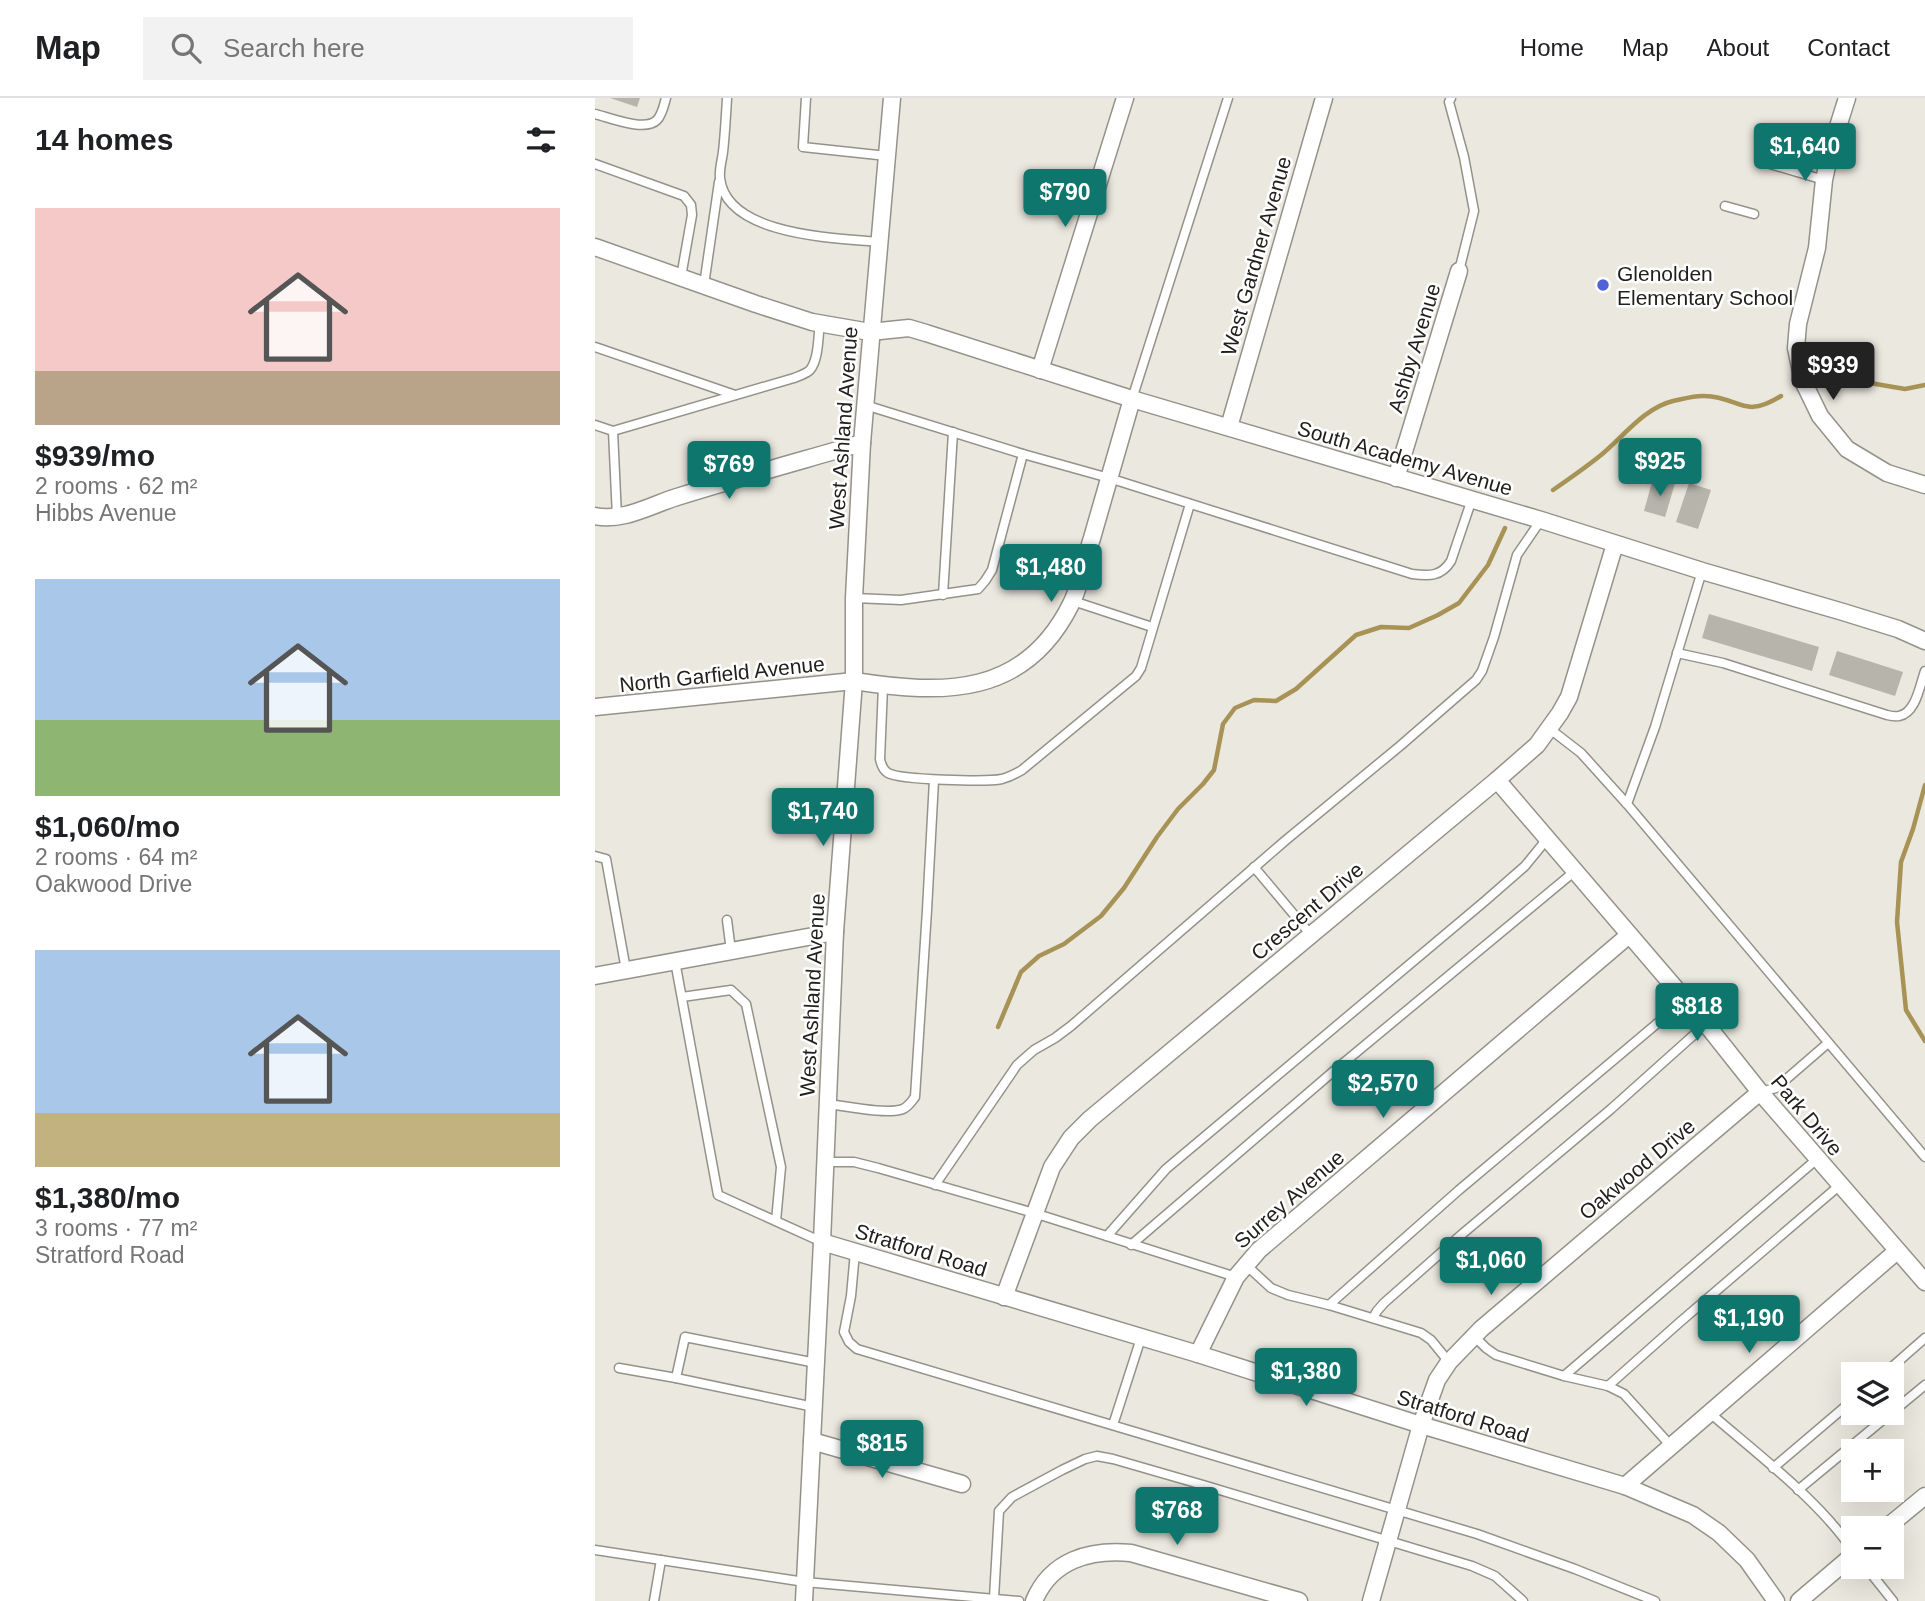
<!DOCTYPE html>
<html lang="en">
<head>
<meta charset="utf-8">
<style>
  body { margin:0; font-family:Arial,sans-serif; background:#f2f2f2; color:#202124; height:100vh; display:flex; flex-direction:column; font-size:26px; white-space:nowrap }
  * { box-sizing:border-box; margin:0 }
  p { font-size:23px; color:#757577 }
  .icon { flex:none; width:38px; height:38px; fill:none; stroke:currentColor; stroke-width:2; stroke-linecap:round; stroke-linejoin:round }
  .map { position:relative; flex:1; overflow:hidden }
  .details { display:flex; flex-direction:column; background:#fff; width:595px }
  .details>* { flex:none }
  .tools { position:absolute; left:1246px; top:1264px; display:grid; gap:14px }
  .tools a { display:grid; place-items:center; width:63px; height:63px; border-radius:0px; background:#fff; box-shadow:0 7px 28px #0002; font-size:35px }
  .price { position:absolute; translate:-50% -60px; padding:0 16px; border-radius:7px; background:#0f766e; color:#fff; font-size:23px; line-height:46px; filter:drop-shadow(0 2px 4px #0008) }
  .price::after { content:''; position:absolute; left:50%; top:42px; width:21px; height:16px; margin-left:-10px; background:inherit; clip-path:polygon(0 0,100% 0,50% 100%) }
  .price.current { background:#222; color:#fff }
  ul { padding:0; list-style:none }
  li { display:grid; align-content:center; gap:14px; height:371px; padding:0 35px }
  li span { display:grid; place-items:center; height:217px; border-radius:0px; color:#555 }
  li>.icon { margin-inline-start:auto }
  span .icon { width:126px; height:126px; fill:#fffc; stroke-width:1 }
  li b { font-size:30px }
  h2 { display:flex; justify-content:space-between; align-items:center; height:84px; padding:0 35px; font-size:30px }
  header { display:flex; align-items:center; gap:42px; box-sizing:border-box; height:98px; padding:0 35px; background:#fff; border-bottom:2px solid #e0e0e0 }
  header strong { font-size:33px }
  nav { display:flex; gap:38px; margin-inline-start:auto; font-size:24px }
  .search { width:490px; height:63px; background:#f2f2f2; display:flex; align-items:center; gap:18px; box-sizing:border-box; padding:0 24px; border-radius:0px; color:#757577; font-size:26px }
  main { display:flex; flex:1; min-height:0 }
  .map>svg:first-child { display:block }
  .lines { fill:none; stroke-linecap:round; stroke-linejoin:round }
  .stream { stroke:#a79355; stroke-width:4.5 }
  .building { fill:#b6b4ab }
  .service-casing { stroke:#949289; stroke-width:11 }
  .minor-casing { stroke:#949289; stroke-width:19 }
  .service { stroke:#fff; stroke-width:8 }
  .minor { stroke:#fff; stroke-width:16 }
  .poi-dot { fill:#4f62d7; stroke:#fff; stroke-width:2.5 }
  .labels { text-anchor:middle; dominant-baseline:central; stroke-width:5; stroke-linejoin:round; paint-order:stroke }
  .street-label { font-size:21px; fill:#201f1c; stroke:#fff }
  .poi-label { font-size:21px; fill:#201f1c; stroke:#fff; text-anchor:start }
</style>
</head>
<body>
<header>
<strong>Map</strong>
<div class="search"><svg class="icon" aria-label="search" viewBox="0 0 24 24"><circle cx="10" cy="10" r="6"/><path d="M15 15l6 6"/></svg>Search here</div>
<nav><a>Home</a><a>Map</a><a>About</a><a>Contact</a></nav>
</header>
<main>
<section class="details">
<h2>14 homes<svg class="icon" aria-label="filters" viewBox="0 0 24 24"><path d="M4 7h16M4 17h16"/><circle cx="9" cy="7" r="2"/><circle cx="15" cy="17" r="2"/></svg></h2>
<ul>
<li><span style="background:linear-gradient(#f6c9c9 75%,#b9a48a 0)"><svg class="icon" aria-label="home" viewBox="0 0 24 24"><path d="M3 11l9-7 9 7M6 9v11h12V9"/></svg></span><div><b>$939/mo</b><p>2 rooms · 62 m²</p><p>Hibbs Avenue</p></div></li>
<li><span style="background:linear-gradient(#a9c7e8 65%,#8fb573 0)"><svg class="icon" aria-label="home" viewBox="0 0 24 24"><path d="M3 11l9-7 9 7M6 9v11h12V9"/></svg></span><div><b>$1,060/mo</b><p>2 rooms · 64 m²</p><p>Oakwood Drive</p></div></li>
<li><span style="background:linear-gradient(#a9c7e8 75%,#c2b280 0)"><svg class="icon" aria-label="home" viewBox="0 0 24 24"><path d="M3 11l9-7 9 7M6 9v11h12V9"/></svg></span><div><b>$1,380/mo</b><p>3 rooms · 77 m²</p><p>Stratford Road</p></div></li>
</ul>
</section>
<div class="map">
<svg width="1330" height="1503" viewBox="0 0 1330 1503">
  <rect width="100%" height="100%" fill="#ebe8df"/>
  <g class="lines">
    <g class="stream">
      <polyline points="1240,279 1310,291 1330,287"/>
      <path d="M958 392C974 381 990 370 1006 357 1028 339 1049 310 1078 303 1088 301 1100 297 1110 298 1145 299 1148 322 1186 298"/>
      <polyline points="1330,687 1318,731 1306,764 1302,824 1311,912 1330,943"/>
      <polyline points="403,929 426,874 444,858 469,846 506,818 529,790 562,739 583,711 608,686 619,672 628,626 640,610 659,602 681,603 701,591 761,537 786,529 814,530 843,517 864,505 893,467 910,430"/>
    </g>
  </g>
  <g class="building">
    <polygon points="15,0 45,0 42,9"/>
    <polygon points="1070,380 1081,382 1070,419 1049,413 1057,384 1068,388"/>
    <polygon points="1094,385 1116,392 1103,431 1081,424"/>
    <polygon points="1114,516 1224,549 1217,573 1107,540"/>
    <polygon points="1242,553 1308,574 1300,598 1234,577"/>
  </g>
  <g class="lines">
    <g class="service-casing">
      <g id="service">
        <path d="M132 0C131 18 130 36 128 54 127 62 124 72 125 80 131 138 241 140 284 144"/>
        <polyline points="211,0 208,49 292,58"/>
        <polyline points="856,0 854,4 869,59 879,113 864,173"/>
        <path d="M0 16C16 20 50 34 62 22 67 17 69 7 71 0"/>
        <polyline points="0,66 89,98 96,107 97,117 86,179"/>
        <polyline points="1175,66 1229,82"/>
        <polyline points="1130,108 1159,116"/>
        <polyline points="109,187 124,84"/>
        <polyline points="0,249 140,297"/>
        <polyline points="537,301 633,0"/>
        <path d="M270 307 428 356 514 380 817 476C834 478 846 479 856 463L877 401"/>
        <path d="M0 327 18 333 199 280C204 278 211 276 215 272 224 261 223 238 225 225"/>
        <polyline points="18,333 22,419"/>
        <polyline points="348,497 358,334"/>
        <polyline points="259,500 306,502 383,491 390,483 397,472 428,356"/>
        <polyline points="478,503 557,529"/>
        <path d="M1082 555 1128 565 1292 617C1296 618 1300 619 1304 618 1321 615 1325 587 1330 573"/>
        <path d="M288 588 285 661C286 666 288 672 293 675 305 682 392 684 407 681 414 679 420 676 427 672L541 578 546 570 595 406"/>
        <polyline points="955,631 986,655 1032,706 1330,1059"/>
        <polyline points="1032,706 1060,629 1107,473"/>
        <polyline points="0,758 11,761 31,872"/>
        <polyline points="659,769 716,837"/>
        <polyline points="132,822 136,853"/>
        <polyline points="80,863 123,1097 227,1144"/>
        <polyline points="87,899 136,892 151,906 186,1069 181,1123"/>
        <polyline points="1165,994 1181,990 1233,945"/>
        <path d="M233 1006C251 1008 292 1017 308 1011 314 1008 316 1004 320 999L332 812 339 682"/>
        <polyline points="231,1064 259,1064 283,1070 439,1115 641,1179"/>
        <polyline points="340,1087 422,967 439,952 460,940 476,928 691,742 805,648 881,582 887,573 899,539 922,457 946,422"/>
        <polyline points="512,1138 571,1071 890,803 930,768 952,741"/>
        <polyline points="536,1147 740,972 980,773"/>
        <polyline points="260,1154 256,1198 249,1234 254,1244 262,1251 882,1436 980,1471 1060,1503"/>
        <polyline points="650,1166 676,1190 693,1197 734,1207 826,1235 836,1242 854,1264"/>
        <polyline points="734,1207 864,1092 1090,902"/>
        <polyline points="778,1220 782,1213 789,1205 866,1137 1016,1011 1111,926"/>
        <polyline points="879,1238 891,1250 901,1257 969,1278 1013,1288 1029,1296 1076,1348"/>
        <polyline points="24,1270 81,1280"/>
        <polyline points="1289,1276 1330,1240"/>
        <polyline points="969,1278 1222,1061"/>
        <polyline points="1013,1288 1085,1224 1245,1087"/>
        <polyline points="219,1309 81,1280 90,1239 221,1265"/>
        <path d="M1115 1315C1161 1355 1225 1403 1258 1453"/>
        <polyline points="518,1327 546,1240"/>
        <polyline points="1178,1370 1258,1302"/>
        <polyline points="1203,1392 1330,1287"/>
        <polyline points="0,1452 210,1484 424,1503"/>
        <polyline points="1270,1468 1298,1503"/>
        <polyline points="399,1500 404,1413 417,1399 467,1372 490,1361 502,1358 518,1361 608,1387 877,1468 900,1478 928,1503"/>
        <polyline points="59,1503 66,1462"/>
      </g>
    </g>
    <g class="minor-casing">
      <g id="minor">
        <polyline points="1252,0 1235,54 1229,82 1222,150 1203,226 1201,250 1208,283 1225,318 1252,351 1292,375 1330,387"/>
        <polyline points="0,149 161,206 217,224 275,234 314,230 331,235 537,301 946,422 1107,473 1248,514 1303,531 1330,543"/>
        <polyline points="445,272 530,0"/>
        <polyline points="634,329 729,0"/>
        <polyline points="801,380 864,173"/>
        <path d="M0 418C28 424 56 407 82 399 143 380 205 363 267 345"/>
        <path d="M0 609 259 583C349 597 430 599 476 506 486 486 490 461 497 440 510 394 524 347 537 301"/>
        <polyline points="902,682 1111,926 1165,994 1330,1184"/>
        <polyline points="0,878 240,834"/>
        <polyline points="227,1144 603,1256 826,1327 1030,1388 1098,1417 1124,1435 1152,1462 1181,1503"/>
        <polyline points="409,1199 457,1069 476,1040 495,1021 902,682 942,647 965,615 974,599 1020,446"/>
        <polyline points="603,1256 641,1179 664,1152 1034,837"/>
        <polyline points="217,1343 367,1386"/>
        <polyline points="1030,1388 1302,1153"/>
        <polyline points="1291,1430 1330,1398"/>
        <polyline points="209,1503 227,1144 240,834 259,583 259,500 267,345 297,0"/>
        <path d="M439 1503C456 1462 495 1451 536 1455L704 1503"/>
        <polyline points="776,1503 826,1327 842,1282 854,1264 886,1231 1165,994"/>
        <polyline points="1204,1503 1258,1457"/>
      </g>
    </g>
    <use href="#service" class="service"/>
    <use href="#minor" class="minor"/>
  </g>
  <circle class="poi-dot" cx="1008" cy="187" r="7"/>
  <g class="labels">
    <g class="street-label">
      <text transform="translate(661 158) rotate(-74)">West Gardner Avenue</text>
      <text transform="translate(819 250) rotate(-73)">Ashby Avenue</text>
      <text transform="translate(248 330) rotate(-86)">West Ashland Avenue</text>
      <text transform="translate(810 360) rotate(16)">South Academy Avenue</text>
      <text transform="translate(127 576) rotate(-6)">North Garfield Avenue</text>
      <text transform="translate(712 813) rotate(-40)">Crescent Drive</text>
      <text transform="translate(217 897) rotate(-87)">West Ashland Avenue</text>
      <text transform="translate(1212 1017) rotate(50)">Park Drive</text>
      <text transform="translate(1042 1071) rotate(-40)">Oakwood Drive</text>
      <text transform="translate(694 1101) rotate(-41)">Surrey Avenue</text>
      <text transform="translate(326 1152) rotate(17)">Stratford Road</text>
      <text transform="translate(868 1318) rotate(17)">Stratford Road</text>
    </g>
    <g class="poi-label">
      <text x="1022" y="175">Glenolden<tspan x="1022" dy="24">Elementary School</tspan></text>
    </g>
  </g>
</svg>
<div class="tools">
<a><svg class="icon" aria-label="layers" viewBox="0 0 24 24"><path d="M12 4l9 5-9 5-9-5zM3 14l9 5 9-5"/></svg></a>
<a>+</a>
<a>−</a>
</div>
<b class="price" style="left:1210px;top:85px">$1,640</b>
<b class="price" style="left:470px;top:131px">$790</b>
<b class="price current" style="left:1238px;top:304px">$939</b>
<b class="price" style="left:1065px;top:400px">$925</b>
<b class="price" style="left:134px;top:403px">$769</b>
<b class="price" style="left:456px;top:506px">$1,480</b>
<b class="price" style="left:228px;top:750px">$1,740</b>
<b class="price" style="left:1102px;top:945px">$818</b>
<b class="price" style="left:788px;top:1022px">$2,570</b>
<b class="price" style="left:896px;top:1199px">$1,060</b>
<b class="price" style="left:1154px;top:1257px">$1,190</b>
<b class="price" style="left:711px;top:1310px">$1,380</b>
<b class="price" style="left:287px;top:1382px">$815</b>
<b class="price" style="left:582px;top:1449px">$768</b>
</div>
</main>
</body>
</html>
